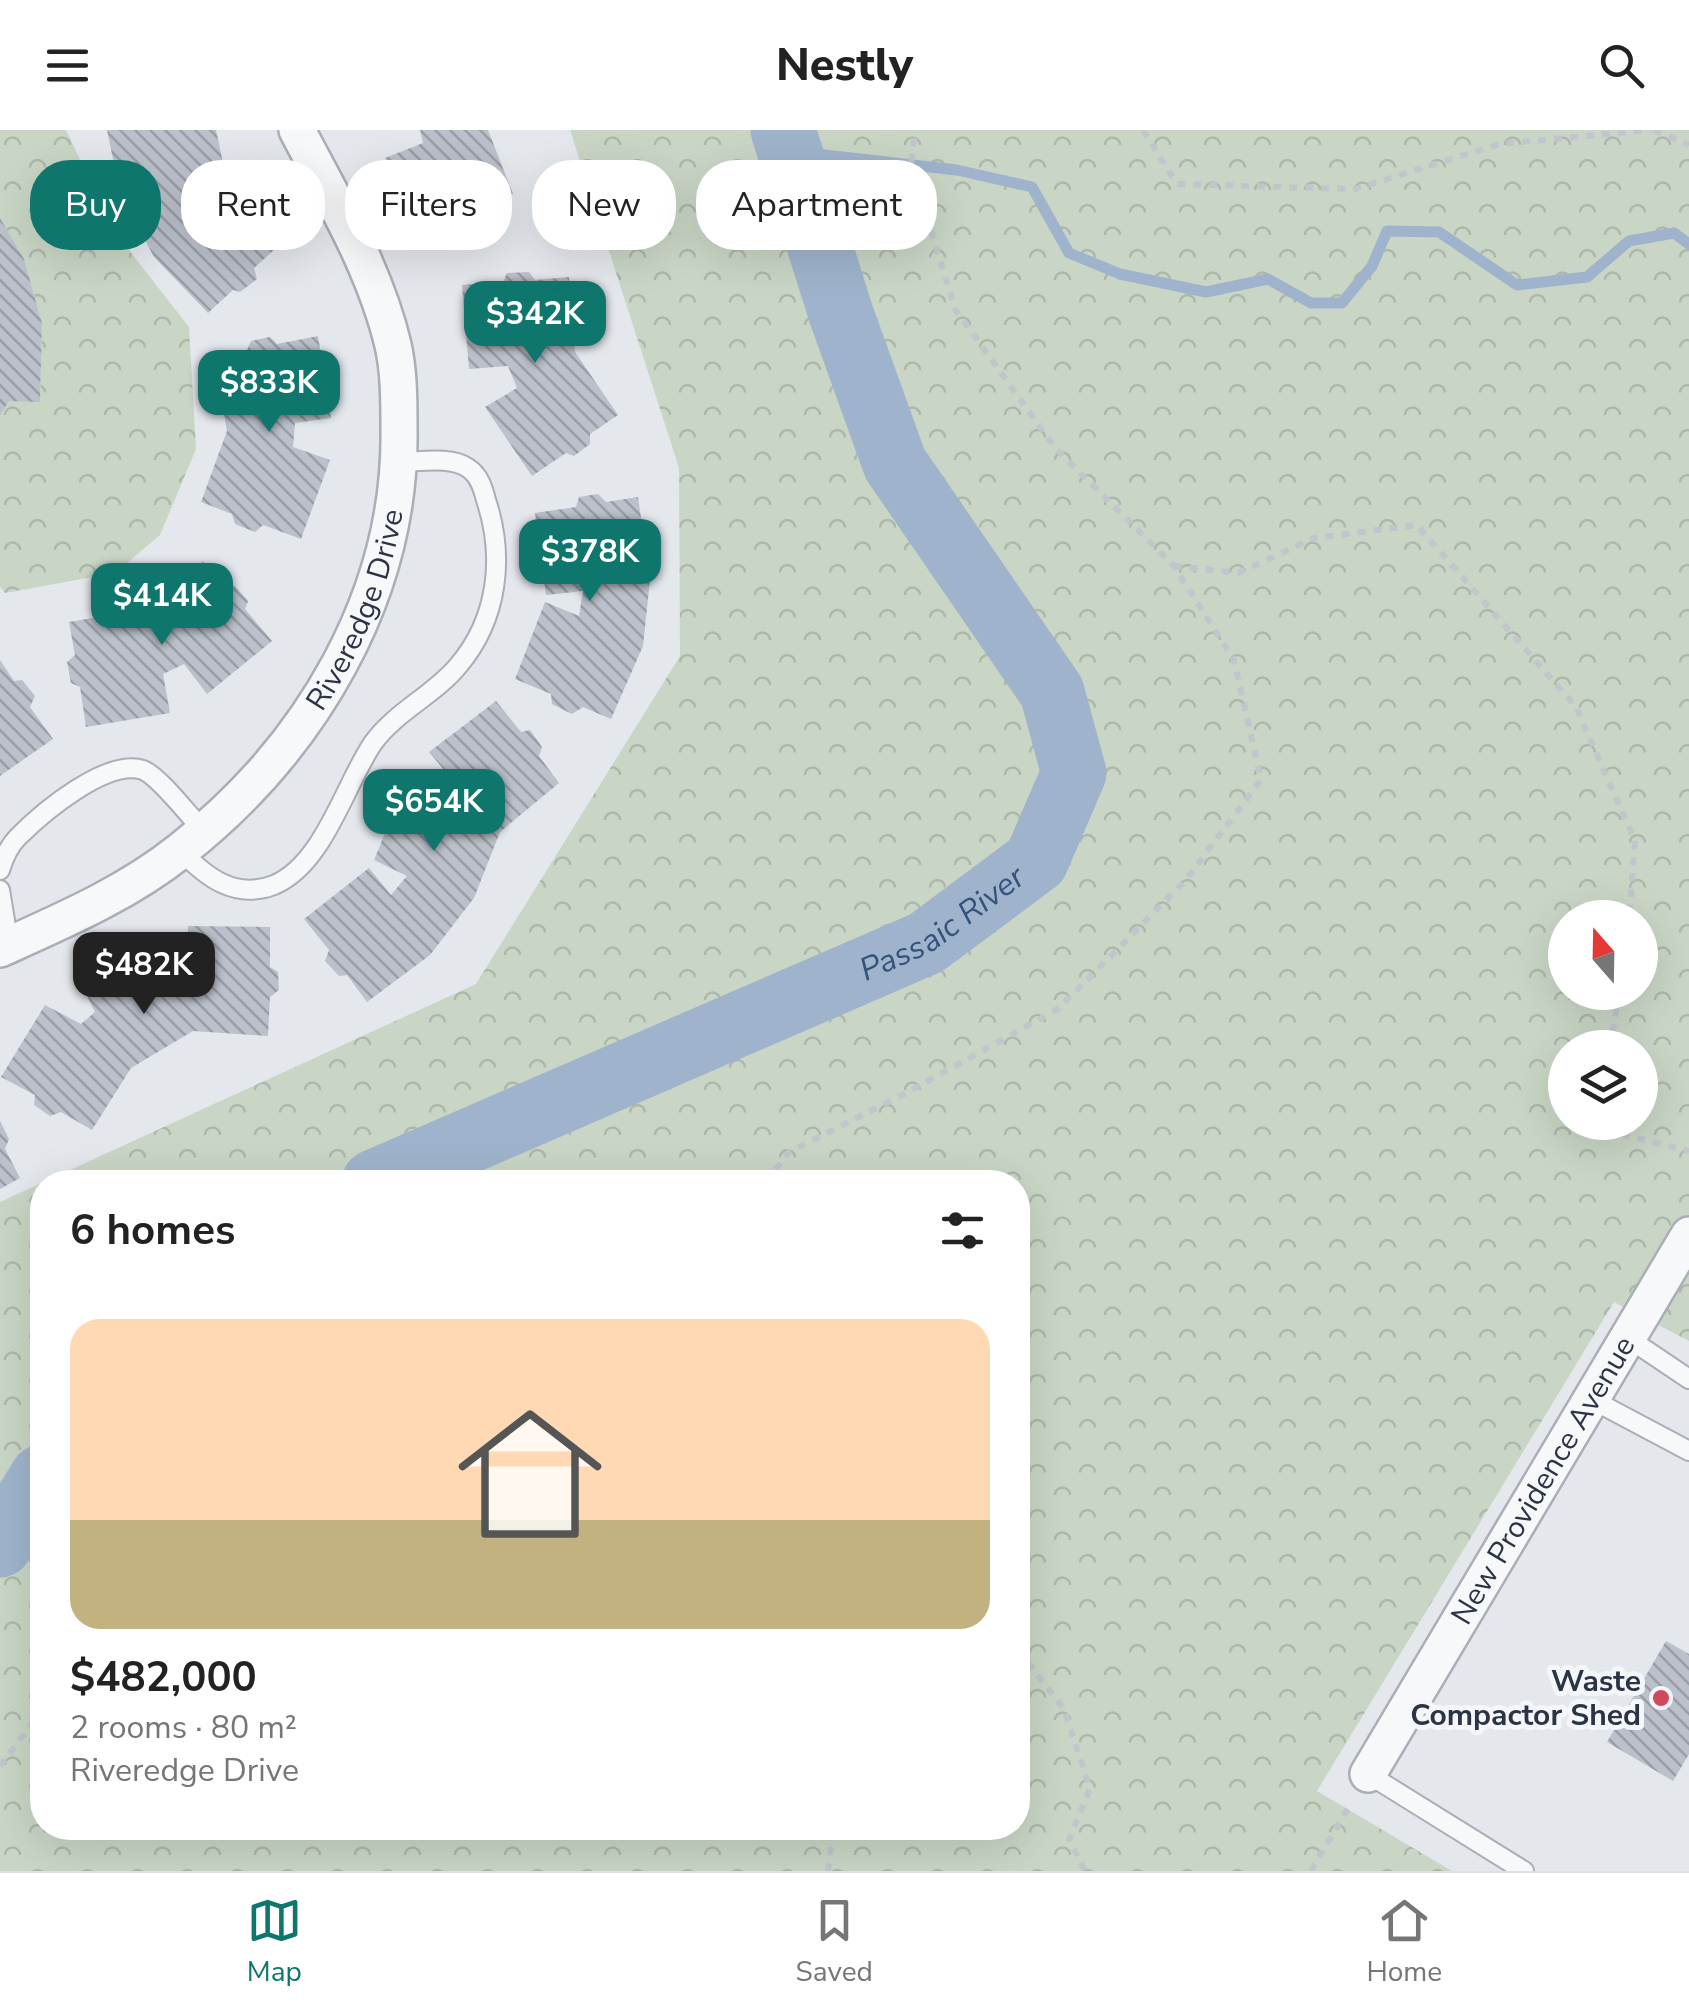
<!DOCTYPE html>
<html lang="en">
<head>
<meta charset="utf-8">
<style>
  body { margin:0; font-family:"Nunito Sans",sans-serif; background:#f6f6f6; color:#222; height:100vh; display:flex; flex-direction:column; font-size:38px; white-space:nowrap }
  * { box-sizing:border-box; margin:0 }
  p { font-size:32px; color:#767676 }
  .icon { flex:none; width:55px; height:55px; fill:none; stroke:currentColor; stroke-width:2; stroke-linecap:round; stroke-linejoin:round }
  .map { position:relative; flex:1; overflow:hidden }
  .panel { position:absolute; left:30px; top:1040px; width:1000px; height:670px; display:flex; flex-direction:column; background:#fff; border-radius:40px; box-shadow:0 10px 40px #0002 }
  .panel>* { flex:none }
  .hud { position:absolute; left:30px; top:30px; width:1000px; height:90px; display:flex; gap:20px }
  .needle { width:65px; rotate:340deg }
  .tools { position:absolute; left:1548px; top:770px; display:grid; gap:20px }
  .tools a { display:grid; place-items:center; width:110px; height:110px; border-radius:50%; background:#fff; box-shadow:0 10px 40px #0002; font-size:50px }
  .price { position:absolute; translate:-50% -85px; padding:0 22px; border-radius:20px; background:#0f766e; color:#fff; font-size:32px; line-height:65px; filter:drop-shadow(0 2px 5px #0008) }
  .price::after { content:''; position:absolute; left:50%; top:60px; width:30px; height:22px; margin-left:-15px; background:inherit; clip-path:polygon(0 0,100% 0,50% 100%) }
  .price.active { background:#222; color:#fff }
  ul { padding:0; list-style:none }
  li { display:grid; align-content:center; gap:20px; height:530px; padding:0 40px }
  li span { display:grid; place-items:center; height:310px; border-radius:30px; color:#555 }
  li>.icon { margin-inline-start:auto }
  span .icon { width:180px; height:180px; fill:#fffc; stroke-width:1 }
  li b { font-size:42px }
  h2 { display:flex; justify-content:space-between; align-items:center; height:120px; padding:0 40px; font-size:42px }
  .pill { padding:0 35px; border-radius:40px; background:#fff; box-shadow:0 10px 40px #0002; font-size:35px; line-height:90px }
  .pill.active { background:#0f766e; color:#fff }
  header { display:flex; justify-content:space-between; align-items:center; height:130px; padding:0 40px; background:#fff; font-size:45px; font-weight:800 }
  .menu { display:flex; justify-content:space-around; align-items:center; height:140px; border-top:2px solid #e0e0e0; background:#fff; font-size:28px; color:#767676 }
  .menu a { display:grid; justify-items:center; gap:5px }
  .menu .active { color:#0f766e }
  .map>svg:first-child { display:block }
  .forest { fill:url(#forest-crowns); fill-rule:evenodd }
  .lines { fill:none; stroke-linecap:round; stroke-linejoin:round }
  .stream { stroke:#9fb4cc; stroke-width:11 }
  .river { stroke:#9fb4cc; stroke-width:65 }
  .building { fill:url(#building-back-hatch) }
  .service-casing { stroke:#a9aeb7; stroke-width:22 }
  .minor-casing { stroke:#a9aeb7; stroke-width:40 }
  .path { stroke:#c2c5cb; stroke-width:6; stroke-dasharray:8 8; stroke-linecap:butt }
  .service { stroke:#f7f8fa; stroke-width:18 }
  .minor { stroke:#f7f8fa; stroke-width:35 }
  .poi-dot { fill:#d1495b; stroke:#f4f6f9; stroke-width:4 }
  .labels { text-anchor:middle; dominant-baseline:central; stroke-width:10; stroke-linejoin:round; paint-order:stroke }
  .street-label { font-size:30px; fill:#2b3445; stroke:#f4f6f9 }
  .poi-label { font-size:30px; font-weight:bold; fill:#2b3445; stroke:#f4f6f9; text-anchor:end }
  .water-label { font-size:32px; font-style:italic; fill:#34527a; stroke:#f4f6f9 }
</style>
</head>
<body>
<header><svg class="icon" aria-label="menu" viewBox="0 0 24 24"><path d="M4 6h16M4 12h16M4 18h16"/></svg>Nestly<svg class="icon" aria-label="search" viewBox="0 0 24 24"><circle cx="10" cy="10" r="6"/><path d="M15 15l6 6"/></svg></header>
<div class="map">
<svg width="1689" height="1741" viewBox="0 0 1689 1741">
  <defs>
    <pattern id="forest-crowns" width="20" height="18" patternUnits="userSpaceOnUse" patternTransform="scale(2.5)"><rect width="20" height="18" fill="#c9d6c5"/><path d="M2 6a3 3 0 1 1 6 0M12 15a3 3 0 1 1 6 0" fill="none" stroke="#adb8ab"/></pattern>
    <pattern id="building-back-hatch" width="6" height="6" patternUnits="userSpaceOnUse" patternTransform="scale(2.5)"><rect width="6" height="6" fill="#bbc0ca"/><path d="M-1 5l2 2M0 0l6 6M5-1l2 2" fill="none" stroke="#989da6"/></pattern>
  </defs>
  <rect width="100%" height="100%" fill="#e4e7ec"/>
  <g class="forest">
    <polygon points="0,0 66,0 114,101 189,197 196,319 160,405 115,443 5,463 0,456 0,282 9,271 40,271 42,193 24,129 0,88"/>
    <path d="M570 0H1689V1211L1614 1172 1317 1661 1452 1741H0V1072L476 854 680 526 679 338ZM1565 788H1640V862H1565ZM1565 918H1640V992H1565ZM42 1052H1018V1698H42Z"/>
  </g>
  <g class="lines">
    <polyline class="stream" points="789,21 957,40 1032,57 1069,123 1120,144 1206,162 1268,149 1311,173 1342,173 1372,136 1387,101 1439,102 1517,155 1587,147 1629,111 1674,103 1689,114"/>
    <g class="river">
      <path id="s1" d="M374 1052 926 813 1036 731 1074 643 1052 562 895 334 841 184 783 0"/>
      <polyline points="0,1415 42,1347"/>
    </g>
  </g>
  <g class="building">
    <polygon points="107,0 216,0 225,42 190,52 202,73 228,51 284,111 254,138 257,149 240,162 233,160 208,183 154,127 120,63"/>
    <polygon points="420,0 488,0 513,64 482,78 480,88 461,96 454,90 417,105 385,28 423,13"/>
    <polygon points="0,88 24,129 42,193 40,272 9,271 0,285"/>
    <polygon points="529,142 535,150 569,147 575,222 618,285 590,304 590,314 574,326 566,323 532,346 485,277 517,258 508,236 469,239 462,155 503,152 507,143"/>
    <polygon points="318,206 331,288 295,293 293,317 330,330 301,409 263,395 255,402 235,394 232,384 201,372 227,301 214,227 247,220 251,211 270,207 277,214"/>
    <polygon points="598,364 606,372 638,367 650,450 643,516 611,589 583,577 572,584 552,574 551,564 515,549 545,472 579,486 583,461 546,465 535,383 576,377 579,367"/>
    <polygon points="203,431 225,457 235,456 248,471 245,479 272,511 207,564 184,534 163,544 170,583 86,597 80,557 71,553 67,532 75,525 69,492 144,479"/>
    <polygon points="0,530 14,551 22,550 35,566 30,577 53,609 0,646"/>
    <polygon points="496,571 521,602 530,600 542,617 539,626 559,653 500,702 474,768 430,825 367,872 347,845 339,846 325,831 329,820 304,789 369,738 391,765 407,746 374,730 405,655 441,670 455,653 429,622"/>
    <polygon points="188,796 270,797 270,837 278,842 279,860 270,867 268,906 193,901 131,938 92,1000 61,982 50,986 34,975 35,965 1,947 45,875 81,894 95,882 76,844 147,807 168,842 187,837"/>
    <polygon points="0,991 9,1009 5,1019 20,1048 0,1059"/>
    <polygon points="1666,1511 1689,1524 1689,1624 1673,1651 1607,1612"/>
  </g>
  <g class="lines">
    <g class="service-casing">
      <g id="service">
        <path d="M181 721C206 747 235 770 274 755 324 734 345 654 373 613 395 582 434 565 458 536 498 489 505 427 486 370 483 358 479 345 468 338 451 326 419 332 400 332"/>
        <path d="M0 740C4 727 9 716 18 707 43 682 107 628 143 640 160 647 189 686 203 700"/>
        <polyline points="0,760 9,815"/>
        <polyline points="1628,1208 1689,1249"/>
        <polyline points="1591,1269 1689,1321"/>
        <polyline points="1368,1644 1524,1741"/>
      </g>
    </g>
    <g class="minor-casing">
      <g id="minor">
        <path id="s2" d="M0 819C62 791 126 764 180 721 310 619 402 466 399 298 399 271 399 241 393 215 375 139 333 69 297 0"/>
        <path id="s3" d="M1368 1644 1689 1105"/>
      </g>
    </g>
    <g class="path">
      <polyline points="1143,0 1177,54 1355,59 1500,14 1651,0"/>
      <polyline points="1654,0 1689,15"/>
      <polyline points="1174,436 1238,443 1314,408 1417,395 1576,577 1635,711 1629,788"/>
      <polyline points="1610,918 1619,862"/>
      <polyline points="1616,992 1617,1003 1689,1021"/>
      <polyline points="766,1052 789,1022 906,963 1058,879 1185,751 1261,650 1234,530 1174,436 1056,319 955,179 911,35 915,0"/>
      <polyline points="1018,1520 1064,1579 1090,1659 1069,1709 1085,1741"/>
      <polyline points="0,1636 42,1580"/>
      <polyline points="828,1741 833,1698"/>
      <polyline points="1311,1741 1351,1673"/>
    </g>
    <use href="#service" class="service"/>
    <use href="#minor" class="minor"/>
  </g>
  <circle class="poi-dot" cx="1661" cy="1568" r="10"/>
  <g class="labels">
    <g class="street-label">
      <text stroke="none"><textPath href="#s2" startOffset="510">Riveredge Drive</textPath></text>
      <text stroke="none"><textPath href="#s3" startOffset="342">New Providence Avenue</textPath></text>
    </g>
    <g class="poi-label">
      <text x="1641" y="1551">Waste<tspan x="1641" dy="34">Compactor Shed</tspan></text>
    </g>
    <g class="water-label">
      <text stroke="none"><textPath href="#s1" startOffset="625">Passaic River</textPath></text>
    </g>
  </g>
</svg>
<div class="tools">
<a><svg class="needle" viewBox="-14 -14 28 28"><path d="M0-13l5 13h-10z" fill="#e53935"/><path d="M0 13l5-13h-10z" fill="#767676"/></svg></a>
<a><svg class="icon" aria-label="layers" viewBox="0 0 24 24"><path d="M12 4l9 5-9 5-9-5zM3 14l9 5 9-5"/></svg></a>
</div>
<b class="price" style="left:535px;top:236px">$342K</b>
<b class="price" style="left:269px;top:305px">$833K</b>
<b class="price" style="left:590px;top:474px">$378K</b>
<b class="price" style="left:162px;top:518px">$414K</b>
<b class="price" style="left:434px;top:724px">$654K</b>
<b class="price active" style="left:144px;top:887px">$482K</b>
<div class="hud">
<a class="pill active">Buy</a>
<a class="pill">Rent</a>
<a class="pill">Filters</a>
<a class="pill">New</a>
<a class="pill">Apartment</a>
</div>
<section class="panel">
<h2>6 homes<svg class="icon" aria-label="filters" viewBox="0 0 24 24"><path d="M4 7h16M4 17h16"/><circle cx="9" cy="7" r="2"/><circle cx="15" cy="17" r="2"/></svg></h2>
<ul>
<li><span style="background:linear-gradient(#ffd9b3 65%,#c2b280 0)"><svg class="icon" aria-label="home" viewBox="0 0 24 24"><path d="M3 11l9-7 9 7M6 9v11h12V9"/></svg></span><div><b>$482,000</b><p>2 rooms · 80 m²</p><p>Riveredge Drive</p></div></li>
</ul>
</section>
</div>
<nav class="menu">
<a class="active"><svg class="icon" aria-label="map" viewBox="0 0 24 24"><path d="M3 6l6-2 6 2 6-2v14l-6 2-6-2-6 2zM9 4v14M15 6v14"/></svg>Map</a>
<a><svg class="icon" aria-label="saved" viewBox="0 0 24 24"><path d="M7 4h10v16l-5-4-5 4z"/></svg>Saved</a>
<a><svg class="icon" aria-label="home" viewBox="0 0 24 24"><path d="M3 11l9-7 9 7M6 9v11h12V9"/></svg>Home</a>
</nav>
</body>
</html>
